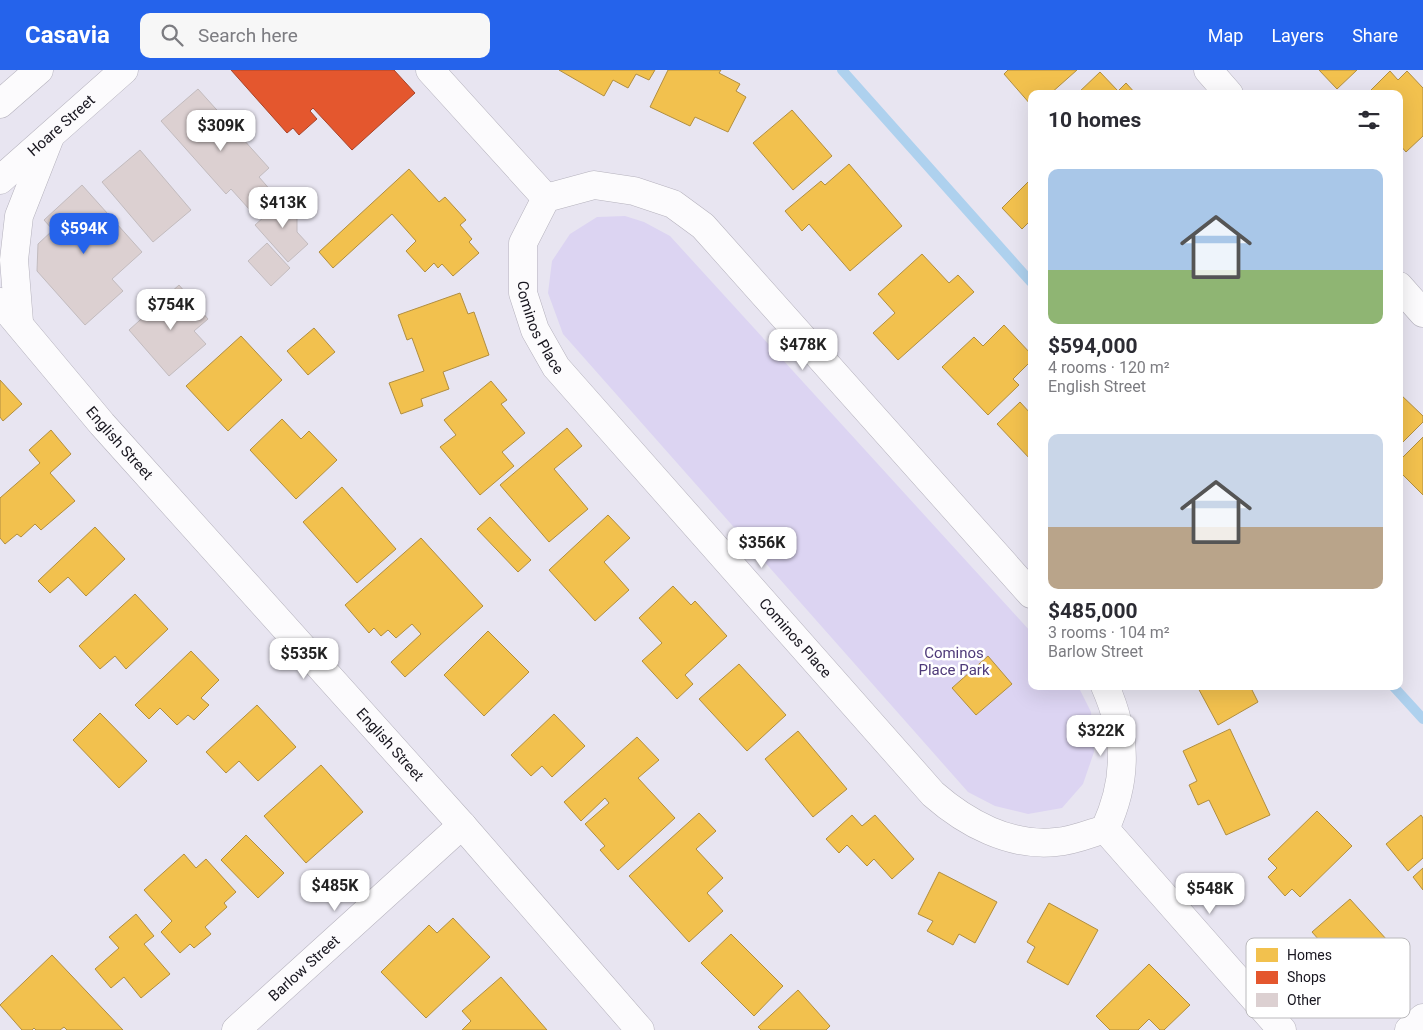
<!DOCTYPE html>
<html lang="en">
<head>
<meta charset="utf-8">
<style>
  body { margin:0; font-family:Roboto,sans-serif; background:#f7f7f7; color:#2b2b33; height:100vh; display:flex; flex-direction:column; font-size:19px; white-space:nowrap }
  * { box-sizing:border-box; margin:0 }
  p { font-size:16px; color:#7c7c81 }
  .icon { flex:none; width:28px; height:28px; fill:none; stroke:currentColor; stroke-width:2; stroke-linecap:round; stroke-linejoin:round }
  .map { position:relative; flex:1; overflow:hidden }
  .details { position:absolute; left:1028px; top:20px; width:375px; height:600px; display:flex; flex-direction:column; background:#fff; border-radius:10px; box-shadow:0 5px 20px #0002 }
  .details>* { flex:none }
  .price { position:absolute; translate:-50% -42px; padding:0 11px; border-radius:10px; background:#fff; color:#222; font-size:16px; line-height:32px; filter:drop-shadow(0 1px 2px #0008) }
  .price::after { content:''; position:absolute; left:50%; top:30px; width:15px; height:11px; margin-left:-8px; background:inherit; clip-path:polygon(0 0,100% 0,50% 100%) }
  .price.selected { background:#2563eb; color:#fff }
  ul { padding:0; list-style:none }
  li { display:grid; align-content:center; gap:10px; height:265px; padding:0 20px }
  li span { display:grid; place-items:center; height:155px; border-radius:10px; color:#555 }
  li>.icon { margin-inline-start:auto }
  span .icon { width:90px; height:90px; fill:#fffc; stroke-width:1 }
  li b { font-size:21px }
  h2 { display:flex; justify-content:space-between; align-items:center; height:60px; padding:0 20px; font-size:21px }
  header { display:flex; align-items:center; gap:30px; box-sizing:border-box; height:70px; padding:0 25px; background:#2563eb; color:#fff }
  header strong { font-size:24px }
  nav { display:flex; gap:28px; margin-inline-start:auto; font-size:18px }
  .search { width:350px; height:45px; background:#f7f7f7; display:flex; align-items:center; gap:12px; box-sizing:border-box; padding:0 18px; border-radius:10px; color:#7c7c81; font-size:19px }
  .map>svg:first-child { display:block }
  .green { fill:#dcd4f2 }
  .homes { fill:#f2c14e; stroke:#b18e40 }
  .shops { fill:#e4572e; stroke:#a7442a }
  .lines { fill:none; stroke-linecap:round; stroke-linejoin:round }
  .stream { stroke:#aed1ee; stroke-width:10 }
  .building { fill:#dcd0d1; stroke:#c2bbbe }
  .street-casing { stroke:#b5b2bd; stroke-width:29 }
  .secondary-casing { stroke:#b5b2bd; stroke-width:29 }
  .street { stroke:#fcfbfd; stroke-width:28 }
  .secondary { stroke:#fcfbfd; stroke-width:28 }
  .labels { text-anchor:middle; dominant-baseline:central; stroke-width:5; stroke-linejoin:round; paint-order:stroke }
  .street-label { font-size:15px; fill:#18161f; stroke:#fff }
  .park-label { font-size:15px; fill:#4e3a79; stroke:#fff }
  .key { fill:#fff; stroke:#bab9bc; stroke-width:1 }
  .key-label { font-size:14px; fill:#18161f }
</style>
</head>
<body>
<header>
<strong>Casavia</strong>
<div class="search"><svg class="icon" aria-label="search" viewBox="0 0 24 24"><circle cx="10" cy="10" r="6"/><path d="M15 15l6 6"/></svg>Search here</div>
<nav><a>Map</a><a>Layers</a><a>Share</a></nav>
</header>
<div class="map">
<svg width="1423" height="960" viewBox="0 0 1423 960">
  <rect width="100%" height="100%" fill="#e8e5f1"/>
  <polygon class="green" points="625,146 644,152 670,166 1031,562 1031,616 1078,616 1091,642 1094,682 1083,714 1062,738 1028,744 995,736 968,722 563,264 548,223 552,191 570,164 597,147"/>
  <g class="homes">
    <polygon points="559,0 655,0 649,10 636,4 628,18 613,10 604,26"/>
    <polygon points="668,0 721,0 719,3 740,14 736,21 746,27 728,62 695,47 690,56 650,37"/>
    <polygon points="1008,0 1077,0 1050,24 1031,24 1031,35 1004,4"/>
    <polygon points="1319,0 1357,0 1337,19"/>
    <polygon points="1390,1 1398,10 1407,1 1423,18 1423,66 1406,82 1399,74 1399,24 1367,24"/>
    <polygon points="1100,2 1118,21 1126,13 1136,24 1077,24"/>
    <polygon points="792,40 832,86 793,120 753,73"/>
    <polygon points="849,94 902,156 850,201 809,154 802,161 785,141 821,111 825,115"/>
    <polygon points="409,99 439,132 445,127 466,150 460,155 472,169 469,172 479,183 453,206 442,194 438,198 434,193 425,202 406,181 416,171 392,144 333,198 319,182"/>
    <polygon points="1031,109 1031,150 1022,159 1002,138"/>
    <polygon points="922,184 949,213 958,205 974,222 898,290 873,263 895,243 878,224"/>
    <polygon points="460,223 468,244 474,242 489,285 443,302 449,319 421,329 423,336 401,344 389,313 424,301 412,268 407,270 398,245"/>
    <polygon points="1004,255 1031,284 1031,291 1013,309 1019,315 988,345 942,297 974,267 983,276"/>
    <polygon points="314,258 335,282 308,305 287,281"/>
    <polygon points="241,266 282,310 228,361 186,316"/>
    <polygon points="0,310 22,334 3,351 0,347"/>
    <polygon points="491,311 507,330 501,334 525,363 502,382 514,396 480,425 440,377 456,365 444,350"/>
    <polygon points="1399,323 1423,346 1423,352 1399,376"/>
    <polygon points="1020,332 1031,344 1031,390 997,354"/>
    <polygon points="282,349 301,369 309,361 337,390 296,429 250,380"/>
    <polygon points="567,358 582,376 554,399 588,439 549,472 500,415"/>
    <polygon points="51,360 71,384 50,403 75,431 41,460 35,454 21,467 17,464 5,474 0,468 0,428 40,393 29,380"/>
    <polygon points="1423,367 1423,425 1399,401 1399,391"/>
    <polygon points="342,417 396,479 357,513 303,452"/>
    <polygon points="608,445 630,468 604,492 629,520 595,551 549,500"/>
    <polygon points="490,447 531,490 518,502 477,459"/>
    <polygon points="95,457 125,489 86,526 68,507 50,523 38,511"/>
    <polygon points="421,468 483,536 405,607 391,592 421,564 412,554 396,568 388,560 381,566 374,558 369,563 345,535"/>
    <polygon points="673,516 691,535 695,531 727,566 685,605 693,614 677,629 642,591 662,573 639,548"/>
    <polygon points="135,524 168,559 126,599 115,586 100,599 79,576"/>
    <polygon points="488,561 529,602 484,646 444,605"/>
    <polygon points="191,581 219,610 201,628 209,635 194,650 188,645 177,655 160,638 149,649 135,635"/>
    <polygon points="988,586 1012,614 976,645 952,618"/>
    <polygon points="739,594 786,645 747,681 699,629"/>
    <polygon points="1197,616 1250,616 1258,632 1218,655"/>
    <polygon points="257,635 296,677 258,711 239,691 226,703 206,682"/>
    <polygon points="100,643 147,691 119,718 73,670"/>
    <polygon points="554,644 585,676 552,707 542,696 531,706 511,685"/>
    <polygon points="1230,659 1270,745 1226,765 1209,730 1198,735 1189,715 1197,711 1183,681"/>
    <polygon points="798,661 847,719 813,747 765,689"/>
    <polygon points="637,667 659,690 638,708 675,748 618,800 600,780 605,776 585,754 609,733 605,728 581,751 564,732"/>
    <polygon points="321,695 363,742 306,793 264,746"/>
    <polygon points="1317,741 1352,776 1300,827 1292,819 1285,826 1268,807 1277,798 1268,789"/>
    <polygon points="699,743 716,761 696,779 723,808 707,823 723,841 689,872 629,806"/>
    <polygon points="852,745 862,756 875,745 914,789 892,809 874,789 867,796 847,775 839,783 826,769"/>
    <polygon points="1421,745 1423,748 1423,788 1408,801 1386,774"/>
    <polygon points="246,765 284,803 258,828 221,790"/>
    <polygon points="184,784 196,798 206,789 236,822 224,833 227,837 205,857 211,864 194,878 190,874 180,883 161,862 172,851 144,820"/>
    <polygon points="1423,798 1423,820 1413,807"/>
    <polygon points="939,802 997,832 975,873 959,864 953,875 927,861 933,851 918,844"/>
    <polygon points="1350,829 1397,881 1363,911 1340,884 1335,888 1312,862"/>
    <polygon points="1049,833 1098,860 1068,915 1027,892 1035,877 1027,872"/>
    <polygon points="136,844 154,866 144,874 170,904 141,928 124,907 111,918 95,899 119,878 109,867"/>
    <polygon points="453,848 490,887 426,948 381,902 429,855 437,863"/>
    <polygon points="731,864 783,916 754,946 701,893"/>
    <polygon points="52,885 123,960 67,960 64,957 60,960 36,960 34,958 32,960 22,960 0,935"/>
    <polygon points="1149,894 1190,935 1164,960 1160,960 1149,949 1138,960 1110,960 1096,946"/>
    <polygon points="501,907 547,960 462,960 471,951 462,941"/>
    <polygon points="798,920 830,956 826,960 761,960 758,957"/>
  </g>
  <polygon class="shops" points="231,0 394,0 415,23 352,80 313,38 310,41 317,49 299,65 293,58 287,63"/>
  <g class="lines">
    <g class="stream">
      <polyline points="842,0 1031,212"/>
      <polyline points="1393,616 1423,649"/>
    </g>
  </g>
  <g class="building">
    <polygon points="198,19 269,98 259,107 279,130 258,149 231,119 226,124 161,51"/>
    <polygon points="140,80 191,140 153,172 102,112"/>
    <polygon points="82,115 142,182 112,209 123,221 85,255 37,201 38,174 53,160 44,150"/>
    <polygon points="285,128 297,128 297,162 308,174 288,192 255,155"/>
    <polygon points="267,173 290,198 271,216 248,191"/>
    <polygon points="179,215 208,249 194,261 206,274 169,306 129,260"/>
  </g>
  <g class="lines">
    <g class="street-casing">
      <g id="street">
        <polyline points="430,0 546,128"/>
        <polyline points="1208,0 1229,24"/>
        <polyline points="1399,216 1423,243"/>
        <path id="s1" d="M1031 524 703 156 673 134 634 121 594 115 546 128 523 173V223L535 260 556 297 933 724C966 753 1010 777 1056 772 1073 771 1089 764 1105 759 1128 709 1127 666 1105 616"/>
        <polyline points="1105,759 1282,960"/>
        <path id="s2" d="M236 960 462 755"/>
        <polyline points="1409,960 1423,948"/>
      </g>
    </g>
    <g class="secondary-casing">
      <g id="secondary">
        <polyline points="0,34 39,0"/>
        <path id="s3" d="M0 110 124 0"/>
        <path id="s4" d="M0 232 102 354 462 755 640 960"/>
        <polyline points="19,252 14,190 19,146 50,67"/>
      </g>
    </g>
    <use href="#street" class="street"/>
    <use href="#secondary" class="secondary"/>
  </g>
  <g class="labels">
    <g class="street-label">
      <text stroke="none"><textPath href="#s3" startOffset="82">Hoare Street</textPath></text>
      <text stroke="none"><textPath href="#s1" startOffset="800">Cominos Place</textPath></text>
      <text stroke="none"><textPath href="#s4" startOffset="185">English Street</textPath></text>
      <text stroke="none"><textPath href="#s1" startOffset="1205">Cominos Place</textPath></text>
      <text stroke="none"><textPath href="#s4" startOffset="590">English Street</textPath></text>
      <text stroke="none"><textPath href="#s2" startOffset="92">Barlow Street</textPath></text>
    </g>
    <g class="park-label">
      <text x="954" y="583">Cominos<tspan x="954" dy="17">Place Park</tspan></text>
    </g>
  </g>
  <rect x="1246" y="868" width="164" height="80" rx="8" class="key"/>
  <rect x="1256" y="878" width="22" height="14" fill="#f2c14e"/>
  <rect x="1256" y="901" width="22" height="13" fill="#e4572e"/>
  <rect x="1256" y="923" width="22" height="14" fill="#dcd0d1"/>
  <g class="key-label">
    <text x="1287" y="890">Homes</text>
    <text x="1287" y="912">Shops</text>
    <text x="1287" y="935">Other</text>
  </g>
</svg>
<b class="price" style="left:221px;top:82px">$309K</b>
<b class="price" style="left:283px;top:159px">$413K</b>
<b class="price selected" style="left:84px;top:185px">$594K</b>
<b class="price" style="left:171px;top:261px">$754K</b>
<b class="price" style="left:803px;top:301px">$478K</b>
<b class="price" style="left:762px;top:499px">$356K</b>
<b class="price" style="left:304px;top:610px">$535K</b>
<b class="price" style="left:1101px;top:687px">$322K</b>
<b class="price" style="left:335px;top:842px">$485K</b>
<b class="price" style="left:1210px;top:845px">$548K</b>
<section class="details">
<h2>10 homes<svg class="icon" aria-label="filters" viewBox="0 0 24 24"><path d="M4 7h16M4 17h16"/><circle cx="9" cy="7" r="2"/><circle cx="15" cy="17" r="2"/></svg></h2>
<ul>
<li><span style="background:linear-gradient(#a9c7e8 65%,#8fb573 0)"><svg class="icon" aria-label="home" viewBox="0 0 24 24"><path d="M3 11l9-7 9 7M6 9v11h12V9"/></svg></span><div><b>$594,000</b><p>4 rooms · 120 m²</p><p>English Street</p></div></li>
<li><span style="background:linear-gradient(#c9d6e8 60%,#b9a48a 0)"><svg class="icon" aria-label="home" viewBox="0 0 24 24"><path d="M3 11l9-7 9 7M6 9v11h12V9"/></svg></span><div><b>$485,000</b><p>3 rooms · 104 m²</p><p>Barlow Street</p></div></li>
</ul>
</section>
</div>
</body>
</html>
